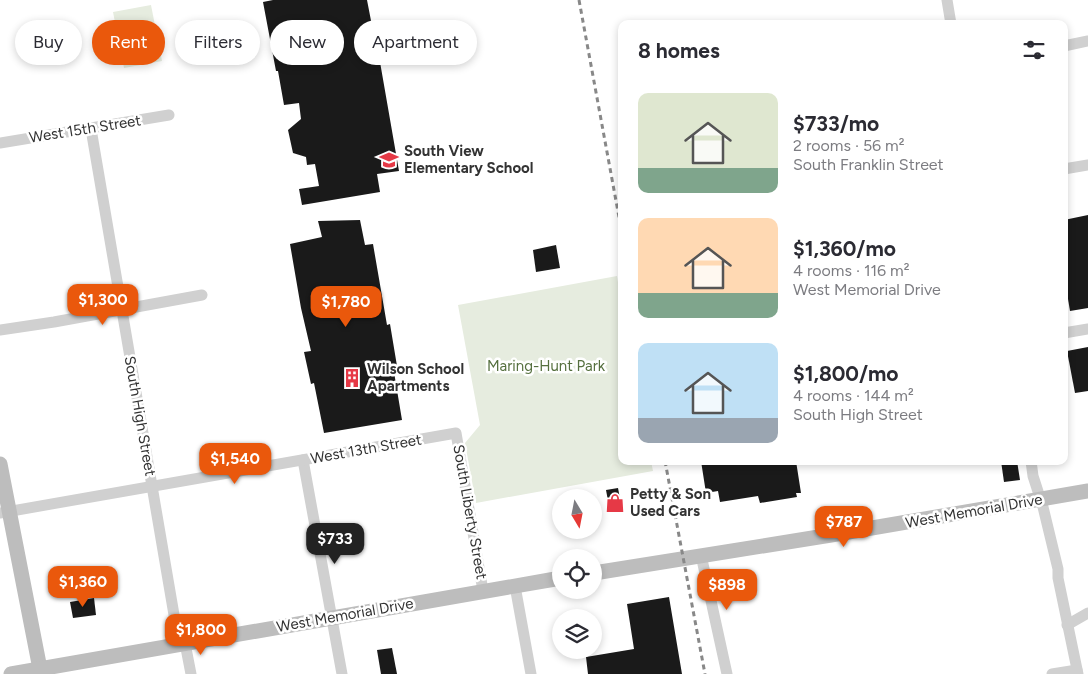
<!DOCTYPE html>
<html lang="en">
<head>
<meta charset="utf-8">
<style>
  body { margin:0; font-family:Figtree,sans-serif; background:#f2f2f3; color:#2b2b33; height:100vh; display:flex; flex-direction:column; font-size:19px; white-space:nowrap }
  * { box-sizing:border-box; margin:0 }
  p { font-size:16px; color:#7c7c81 }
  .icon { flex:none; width:28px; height:28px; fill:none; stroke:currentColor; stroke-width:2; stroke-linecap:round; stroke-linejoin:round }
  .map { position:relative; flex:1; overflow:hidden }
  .drawer { position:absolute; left:618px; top:20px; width:450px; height:445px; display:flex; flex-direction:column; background:#fff; border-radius:10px; box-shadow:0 2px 8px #0003 }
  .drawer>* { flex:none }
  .banner { position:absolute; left:15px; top:20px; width:475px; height:45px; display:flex; gap:10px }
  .needle { width:32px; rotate:170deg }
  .controls { position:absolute; left:552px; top:489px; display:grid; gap:10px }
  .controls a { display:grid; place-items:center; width:50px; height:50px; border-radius:50%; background:#fff; box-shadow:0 2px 8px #0003; font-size:25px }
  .price { position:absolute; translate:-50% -42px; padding:0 11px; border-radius:10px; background:#ea580c; color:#fff; font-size:16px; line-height:32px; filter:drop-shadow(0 1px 2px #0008) }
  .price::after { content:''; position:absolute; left:50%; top:30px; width:15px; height:11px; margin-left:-8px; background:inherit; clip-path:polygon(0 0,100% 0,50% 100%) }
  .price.current { background:#222; color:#fff }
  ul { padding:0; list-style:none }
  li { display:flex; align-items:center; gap:15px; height:125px; padding:0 20px }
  li span { display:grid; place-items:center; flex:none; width:140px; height:100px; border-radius:10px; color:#555 }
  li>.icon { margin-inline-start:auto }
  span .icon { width:60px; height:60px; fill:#fffc; stroke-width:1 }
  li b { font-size:21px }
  h2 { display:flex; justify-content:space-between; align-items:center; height:60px; padding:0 20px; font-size:21px }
  .chip { padding:0 18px; border-radius:22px; background:#fff; box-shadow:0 2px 8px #0003; font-size:18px; line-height:45px }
  .chip.current { background:#ea580c; color:#fff }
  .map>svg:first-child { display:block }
  .green { fill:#e6ecdf }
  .building { fill:#1a1a1a }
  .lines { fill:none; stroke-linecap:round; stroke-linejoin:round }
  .minor { stroke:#d0d0d0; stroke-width:11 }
  .secondary { stroke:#bdbdbd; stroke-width:15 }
  .rail { stroke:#888; stroke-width:3; stroke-dasharray:5 4; stroke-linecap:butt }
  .labels { text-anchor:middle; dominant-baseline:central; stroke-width:5; stroke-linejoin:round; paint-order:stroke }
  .street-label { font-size:15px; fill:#333; stroke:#fff }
  .poi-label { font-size:15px; font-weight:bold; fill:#333; stroke:#fff; text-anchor:start }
  .park-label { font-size:15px; fill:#56703f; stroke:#fff }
</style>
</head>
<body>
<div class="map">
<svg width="1088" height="674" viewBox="0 0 1088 674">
  <rect width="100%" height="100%" fill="#fff"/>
  <g class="green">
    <polygon points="151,5 162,61 124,68 113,12"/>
    <polygon points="617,276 621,301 621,461 651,461 653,471 476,503 465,443 480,425 458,305"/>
  </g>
  <g class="building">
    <polygon points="273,0 367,0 379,62 380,62 399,171 377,174 380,192 302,205 299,189 319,186 315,164 307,165 306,157 293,153 288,130 301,119 299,103 284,105 278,71 276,71 263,2"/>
    <polygon points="1088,215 1088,308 1070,311 1064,275 1064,220"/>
    <polygon points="360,220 365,245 373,244 387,325 390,324 398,372 394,372 402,420 324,433 314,383 311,384 304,352 311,351 301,308 290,244 322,237 318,221"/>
    <polygon points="556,245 560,268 536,272 533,250"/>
    <polygon points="1088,347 1088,391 1075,393 1067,351"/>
    <polygon points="701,461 796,461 801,493 796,493 797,497 760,503 758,496 720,502 718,491 706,493"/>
    <polygon points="1001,461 1017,461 1020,480 1004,482"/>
    <polygon points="618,488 622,509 610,511 606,490"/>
    <polygon points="669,597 682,674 588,674 586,657 634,649 627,604"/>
    <polygon points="94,598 96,615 73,618 70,602"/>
    <polygon points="392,648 397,674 381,674 377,650"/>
  </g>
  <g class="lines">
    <g class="minor">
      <polyline points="947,0 951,24"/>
      <polyline points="1064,46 1088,41"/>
      <polyline points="91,129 179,644"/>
      <polyline points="0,143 169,115"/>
      <polyline points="1064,169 1088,165"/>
      <polyline points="0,330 54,322 202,295"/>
      <polyline points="1064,333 1088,329"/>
      <polyline points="303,460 342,674"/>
      <polyline points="1031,461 1033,476 1043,507 1058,569 1058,578 1078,674"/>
      <polyline points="0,513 456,433 483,591"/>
      <polyline points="701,555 727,674"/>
      <polyline points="515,586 531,674"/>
      <polyline points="1067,625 1088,613"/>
      <polyline points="185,643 191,674"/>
      <polyline points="1052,674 1077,670"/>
    </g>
    <g class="secondary">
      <polyline points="0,464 41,674"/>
      <polyline points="594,573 831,535 1088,491"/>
      <polyline points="11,674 561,578"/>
    </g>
    <g class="rail">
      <polyline points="579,0 621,228"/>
      <polyline points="665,461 705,674"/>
    </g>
  </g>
  <defs>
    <g id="school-bare" transform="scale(1.5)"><path d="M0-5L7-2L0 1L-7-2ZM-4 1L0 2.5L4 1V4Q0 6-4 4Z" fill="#e63946" stroke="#fff" stroke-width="2.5" paint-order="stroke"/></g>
    <g id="building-bare" transform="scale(1.5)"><path d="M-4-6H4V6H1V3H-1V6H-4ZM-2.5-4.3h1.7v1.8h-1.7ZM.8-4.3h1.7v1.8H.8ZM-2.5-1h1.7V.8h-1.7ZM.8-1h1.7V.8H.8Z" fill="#e63946" stroke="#fff" stroke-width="2.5" paint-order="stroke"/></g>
    <g id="shop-bare" transform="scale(1.5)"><path d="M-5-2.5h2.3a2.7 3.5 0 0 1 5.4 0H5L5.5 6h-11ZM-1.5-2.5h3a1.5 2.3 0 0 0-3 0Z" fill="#e63946" stroke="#fff" stroke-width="2.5" paint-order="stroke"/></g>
  </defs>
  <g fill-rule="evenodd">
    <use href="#school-bare" x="389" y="160"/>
    <use href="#building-bare" x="352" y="378"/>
    <use href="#shop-bare" x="615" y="503"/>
  </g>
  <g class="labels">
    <g class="street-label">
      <text transform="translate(85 129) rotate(-9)">West 15th Street</text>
      <text transform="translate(140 416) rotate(80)">South High Street</text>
      <text transform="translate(366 449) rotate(-10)">West 13th Street</text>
      <text transform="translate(974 511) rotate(-10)">West Memorial Drive</text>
      <text transform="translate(470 512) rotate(80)">South Liberty Street</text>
      <text transform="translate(345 615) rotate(-10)">West Memorial Drive</text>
    </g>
    <g class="poi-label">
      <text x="404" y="151">South View<tspan x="404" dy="17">Elementary School</tspan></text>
      <text x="367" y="369">Wilson School<tspan x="367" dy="17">Apartments</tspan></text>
      <text x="630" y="494">Petty &amp; Son<tspan x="630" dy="17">Used Cars</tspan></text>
    </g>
    <g class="park-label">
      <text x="546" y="366">Maring-Hunt Park</text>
    </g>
  </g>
</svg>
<div class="controls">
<a><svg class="needle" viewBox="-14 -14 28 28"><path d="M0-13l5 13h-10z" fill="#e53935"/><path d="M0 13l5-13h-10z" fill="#7c7c81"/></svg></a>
<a><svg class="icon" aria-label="locate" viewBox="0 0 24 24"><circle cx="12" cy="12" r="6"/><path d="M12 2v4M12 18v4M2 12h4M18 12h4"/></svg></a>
<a><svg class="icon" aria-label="layers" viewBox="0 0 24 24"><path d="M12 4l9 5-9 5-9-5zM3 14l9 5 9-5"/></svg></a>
</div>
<b class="price" style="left:103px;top:326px">$1,300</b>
<b class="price" style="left:346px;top:328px">$1,780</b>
<b class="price" style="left:235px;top:485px">$1,540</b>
<b class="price" style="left:844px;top:548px">$787</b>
<b class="price current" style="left:335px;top:565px">$733</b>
<b class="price" style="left:83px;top:608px">$1,360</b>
<b class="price" style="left:727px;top:611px">$898</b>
<b class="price" style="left:201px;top:656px">$1,800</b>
<div class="banner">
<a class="chip">Buy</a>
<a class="chip current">Rent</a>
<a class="chip">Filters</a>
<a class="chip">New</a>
<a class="chip">Apartment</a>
</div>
<section class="drawer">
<h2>8 homes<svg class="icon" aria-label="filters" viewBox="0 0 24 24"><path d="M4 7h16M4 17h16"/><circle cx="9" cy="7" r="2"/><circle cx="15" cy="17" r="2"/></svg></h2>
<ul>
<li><span style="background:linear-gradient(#dfe7d0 75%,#7fa58c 0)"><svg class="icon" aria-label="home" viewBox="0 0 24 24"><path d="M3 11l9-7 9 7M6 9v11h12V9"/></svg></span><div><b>$733/mo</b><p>2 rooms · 56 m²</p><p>South Franklin Street</p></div></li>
<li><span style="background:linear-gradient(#ffd9b3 75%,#7fa58c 0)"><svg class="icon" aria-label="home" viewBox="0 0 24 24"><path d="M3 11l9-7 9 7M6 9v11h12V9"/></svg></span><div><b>$1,360/mo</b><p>4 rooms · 116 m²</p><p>West Memorial Drive</p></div></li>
<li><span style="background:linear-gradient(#bfe0f5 75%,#9aa5b1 0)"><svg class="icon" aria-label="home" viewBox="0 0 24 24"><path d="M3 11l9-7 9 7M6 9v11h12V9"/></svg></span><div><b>$1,800/mo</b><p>4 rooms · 144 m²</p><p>South High Street</p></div></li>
</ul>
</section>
</div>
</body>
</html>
